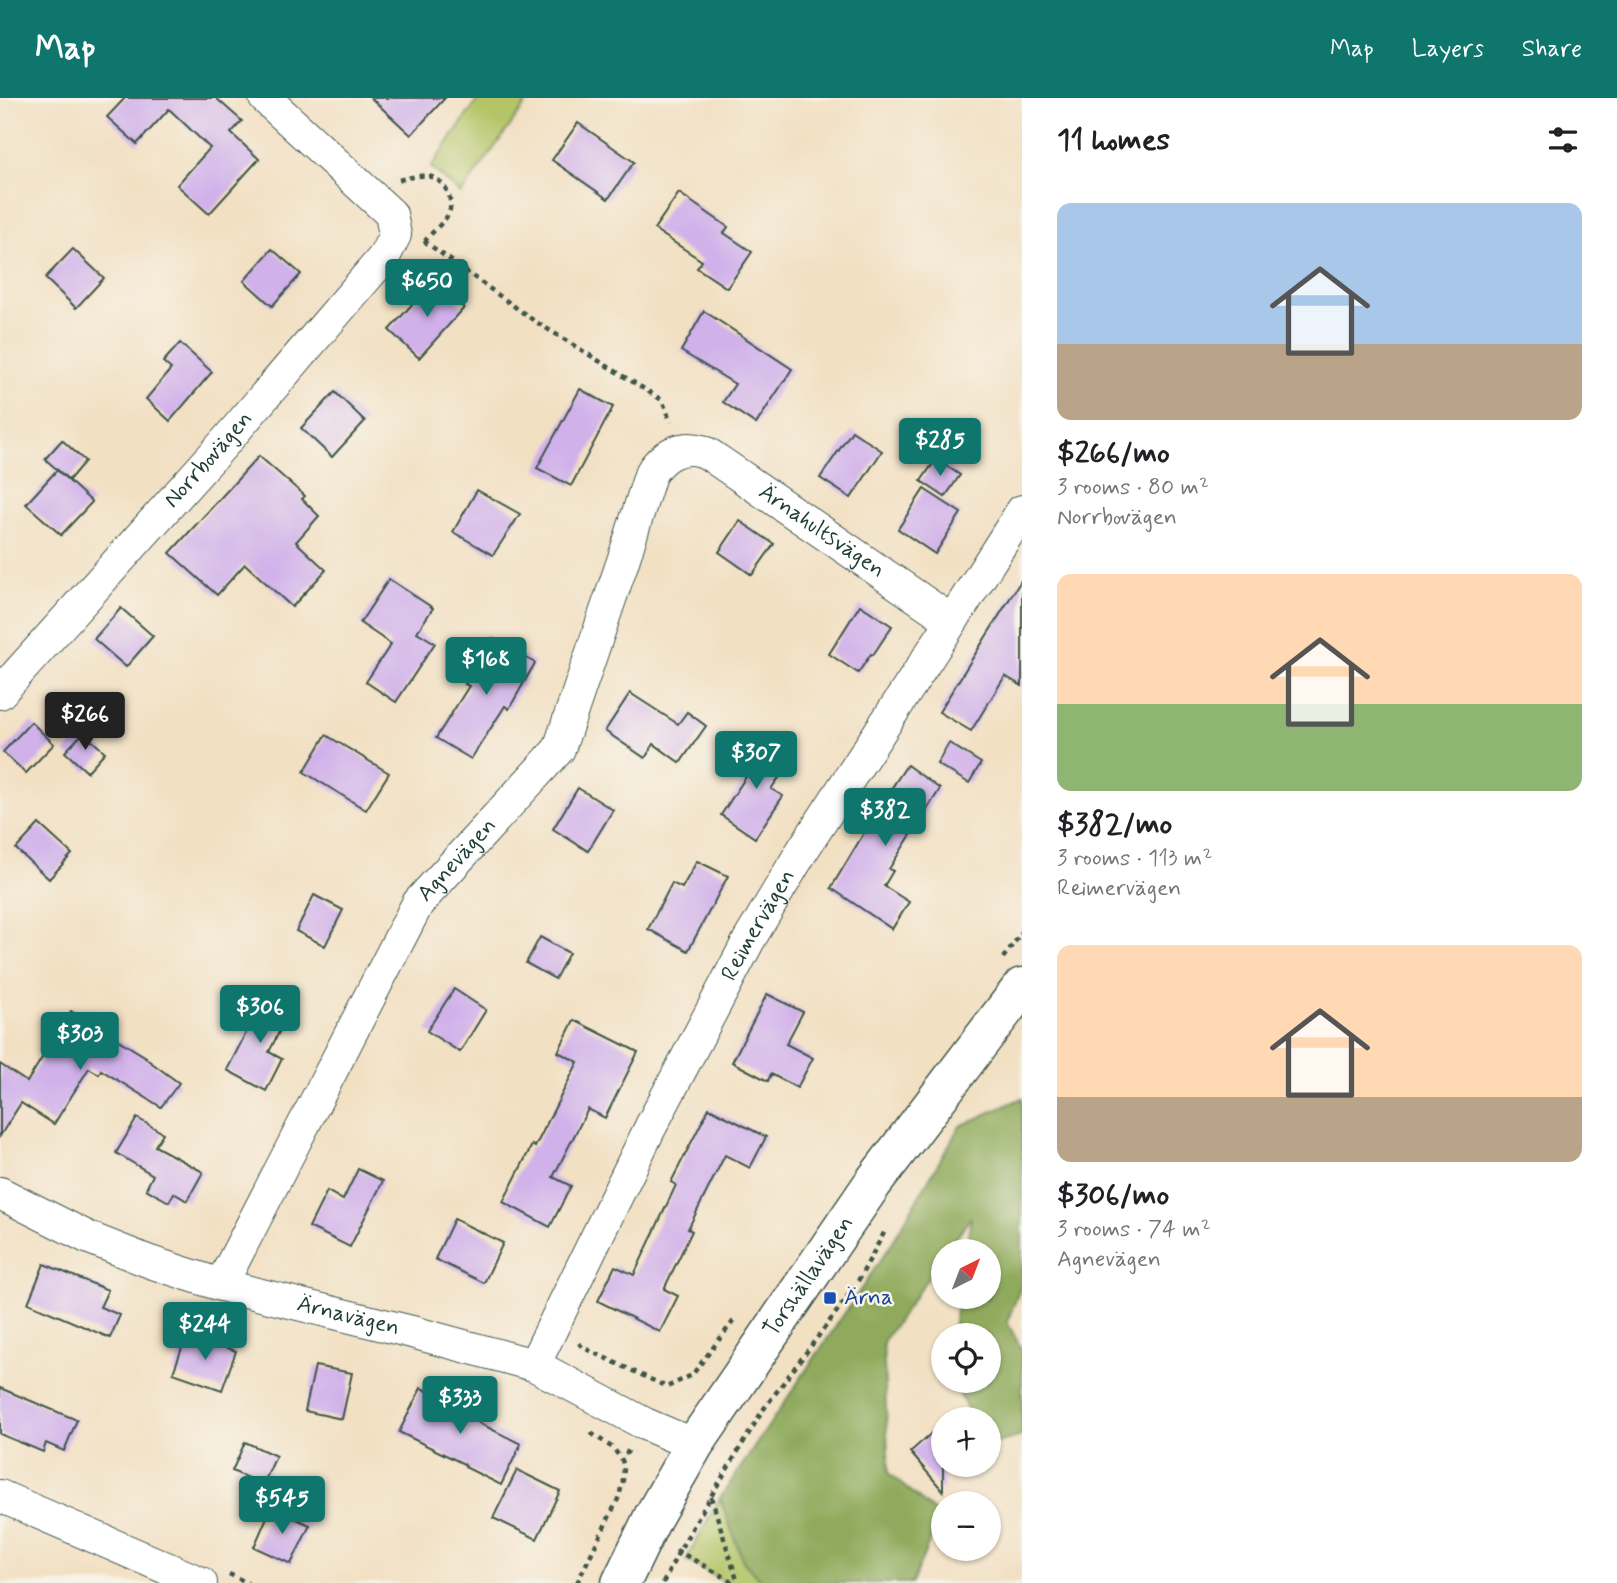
<!DOCTYPE html>
<html lang="en">
<head>
<meta charset="utf-8">
<style>
  body { margin:0; font-family:Mynerve,sans-serif; background:#f6f6f6; color:#202124; height:100vh; display:flex; flex-direction:column; font-size:26px; white-space:nowrap }
  * { box-sizing:border-box; margin:0 }
  p { font-size:23px; color:#757577 }
  .icon { flex:none; width:38px; height:38px; fill:none; stroke:currentColor; stroke-width:2; stroke-linecap:round; stroke-linejoin:round }
  .map { position:relative; flex:1; overflow:hidden }
  .side { display:flex; flex-direction:column; background:#fff; width:595px }
  .side>* { flex:none }
  .needle { width:46px; rotate:42deg }
  .controls { position:absolute; left:931px; top:1141px; display:grid; gap:14px }
  .controls a { display:grid; place-items:center; width:70px; height:70px; border-radius:50%; background:#fff; box-shadow:0 2px 5px #0004; font-size:35px }
  .price { position:absolute; translate:-50% -60px; padding:0 16px; border-radius:7px; background:#0f766e; color:#fff; font-size:23px; line-height:46px; filter:drop-shadow(0 2px 4px #0008) }
  .price::after { content:''; position:absolute; left:50%; top:42px; width:21px; height:16px; margin-left:-10px; background:inherit; clip-path:polygon(0 0,100% 0,50% 100%) }
  .price.selected { background:#222; color:#fff }
  ul { padding:0; list-style:none }
  li { display:grid; align-content:center; gap:14px; height:371px; padding:0 35px }
  li span { display:grid; place-items:center; height:217px; border-radius:14px; color:#555 }
  li>.icon { margin-inline-start:auto }
  span .icon { width:126px; height:126px; fill:#fffc; stroke-width:1 }
  li b { font-size:30px }
  h2 { display:flex; justify-content:space-between; align-items:center; height:84px; padding:0 35px; font-size:30px }
  header { display:flex; align-items:center; gap:42px; box-sizing:border-box; height:98px; padding:0 35px; background:#0f766e; color:#fff }
  header strong { font-size:33px }
  nav { display:flex; gap:38px; margin-inline-start:auto; font-size:24px }
  main { display:flex; flex:1; min-height:0 }
  .map>svg:first-child { display:block }
  .green { fill:#b4c568; stroke:#6a814e; stroke-width:2 }
  .forest { fill:#8faa5c; stroke:#577448; stroke-width:2 }
  .building { fill:#d0b1ea }
  .lines { fill:none; stroke-linecap:round; stroke-linejoin:round }
  .minor-casing { stroke:#3f5549; stroke-width:34 }
  .major-casing { stroke:#3f5549; stroke-width:41 }
  .path { stroke:#3f5549; stroke-width:4.5; stroke-dasharray:5 5; stroke-linecap:butt }
  .minor { stroke:#fff; stroke-width:32 }
  .major { stroke:#fff; stroke-width:38 }
  .transit-dot { fill:#1a4fb4; stroke:#f7f3e8; stroke-width:2.5 }
  .labels { text-anchor:middle; dominant-baseline:central; stroke-width:5; stroke-linejoin:round; paint-order:stroke }
  .street-label { font-size:23px; fill:#1f3d34; stroke:#f7f3e8 }
  .transit-label { font-size:23px; fill:#164399; stroke:#f7f3e8; text-anchor:start }
</style>
</head>
<body>
<header>
<strong>Map</strong>
<nav><a>Map</a><a>Layers</a><a>Share</a></nav>
</header>
<main>
<div class="map">
<svg width="1022" height="1485" viewBox="0 0 1022 1485">
  <rect width="100%" height="100%" fill="#f7f3e8"/>
  <filter id="ink" filterUnits="userSpaceOnUse"><feTurbulence type="fractalNoise" baseFrequency=".0143" numOctaves="2"/><feDisplacementMap in="SourceGraphic" scale="14" xChannelSelector="R" yChannelSelector="G"/><feConvolveMatrix kernelMatrix="1 2 1 2 8 2 1 2 1" color-interpolation-filters="sRGB"/></filter>
  <filter id="wash" filterUnits="userSpaceOnUse"><feTurbulence type="fractalNoise" baseFrequency=".00686" numOctaves="4" result="noise"/><feDisplacementMap in="SourceGraphic" scale="28" xChannelSelector="R" yChannelSelector="G"/><feGaussianBlur stdDeviation="1.57" result="paint"/><feColorMatrix in="noise" values="0 0 0 0 0 0 0 0 0 0 0 0 0 0 0 0 0 1.4 0 .05"/><feComposite in="paint" operator="in"/></filter>
  <g filter="url(#wash)">
    <rect width="100%" height="100%" fill="#f2e0c3"/>
    <g class="green">
      <polygon points="479,0 530,0 461,96 431,69"/>
      <polygon points="720,1400 743,1463 762,1485 727,1485 686,1462"/>
    </g>
    <polygon class="forest" points="1022,1000 1022,1186 1007,1224 1022,1252 1022,1338 989,1347 989,1321 972,1321 953,1283 989,1283 989,1237 952,1237 958,1199 989,1199 989,1153 966,1153 971,1119 946,1153 943,1153 943,1158 883,1244 889,1376 940,1418 912,1485 762,1485 743,1463 720,1400 890,1148 960,1028"/>
    <g id="blocks">
      <g class="building">
        <polygon points="125,0 216,0 242,23 231,35 259,61 209,116 177,87 210,50 169,11 137,46 107,19"/>
        <polygon points="371,0 445,0 411,37"/>
        <polygon points="578,25 634,64 608,101 552,62"/>
        <polygon points="679,95 728,129 724,135 752,154 727,190 697,170 702,163 654,131"/>
        <polygon points="73,151 104,180 76,210 45,180"/>
        <polygon points="272,151 301,176 272,208 244,183"/>
        <polygon points="434,182 464,210 419,260 389,232"/>
        <polygon points="704,213 792,271 756,326 723,304 735,286 681,253"/>
        <polygon points="180,245 212,274 170,323 146,301 171,271 163,264"/>
        <polygon points="580,291 613,309 571,388 537,370"/>
        <polygon points="335,294 365,323 332,359 301,330"/>
        <polygon points="852,333 882,353 851,400 820,380"/>
        <polygon points="62,342 85,363 69,382 45,361"/>
        <polygon points="259,358 305,398 302,401 319,418 296,444 326,472 292,509 245,466 217,497 170,455"/>
        <polygon points="936,361 960,377 945,399 921,383"/>
        <polygon points="57,372 92,404 61,437 26,406"/>
        <polygon points="924,391 961,415 935,456 898,431"/>
        <polygon points="477,392 520,416 493,457 453,434"/>
        <polygon points="740,423 774,446 752,477 719,454"/>
        <polygon points="389,481 433,510 417,534 435,545 396,604 366,584 391,546 360,525"/>
        <polygon points="1022,481 1022,588 1005,578 971,633 939,614"/>
        <polygon points="860,507 892,528 873,557 871,556 858,575 829,556"/>
        <polygon points="121,510 153,538 126,569 94,541"/>
        <polygon points="492,540 535,565 509,611 505,608 471,661 436,640 469,588 465,586"/>
        <polygon points="630,595 678,626 687,614 706,628 680,665 654,646 645,660 605,633"/>
        <polygon points="31,624 54,646 26,675 3,654"/>
        <polygon points="83,635 105,654 87,674 65,654"/>
        <polygon points="326,637 389,675 366,712 304,674"/>
        <polygon points="752,642 788,667 771,691 783,698 755,740 721,717 751,671 739,662"/>
        <polygon points="949,645 981,665 969,685 937,666"/>
        <polygon points="907,667 940,691 889,771 893,773 884,788 909,804 892,831 831,790 876,715 875,715"/>
        <polygon points="578,690 613,712 588,753 553,731"/>
        <polygon points="39,726 72,756 49,781 16,751"/>
        <polygon points="697,763 728,778 688,853 648,831 672,785 682,790"/>
        <polygon points="314,797 343,812 325,848 296,833"/>
        <polygon points="540,839 569,855 555,881 526,865"/>
        <polygon points="454,891 486,912 460,954 427,933"/>
        <polygon points="767,896 803,914 786,946 813,960 797,990 771,976 768,983 732,964"/>
        <polygon points="262,898 290,912 269,954 282,961 266,993 227,972 247,933 245,932"/>
        <polygon points="71,913 146,959 145,960 179,985 161,1009 101,972 99,976 89,970 54,1026 21,1005 0,1038 0,966 27,984"/>
        <polygon points="574,922 638,954 605,1020 588,1011 553,1079 571,1088 550,1129 503,1104 532,1047 535,1049 578,964 558,954"/>
        <polygon points="709,1010 766,1039 750,1070 725,1057 688,1131 692,1133 664,1191 678,1198 660,1234 598,1203 615,1168 634,1177 676,1087 671,1084"/>
        <polygon points="137,1020 163,1035 155,1048 203,1074 187,1103 174,1095 169,1104 146,1091 153,1077 116,1055"/>
        <polygon points="358,1071 383,1083 350,1149 309,1129 327,1093 343,1102"/>
        <polygon points="454,1121 503,1145 484,1185 435,1161"/>
        <polygon points="44,1166 108,1192 100,1209 120,1217 110,1240 28,1205"/>
        <polygon points="187,1236 236,1253 222,1292 173,1275"/>
        <polygon points="315,1268 352,1275 342,1321 305,1313"/>
        <polygon points="0,1290 77,1322 64,1353 46,1345 43,1354 0,1336"/>
        <polygon points="421,1290 481,1319 479,1325 521,1346 501,1387 465,1369 466,1367 399,1334"/>
        <polygon points="943,1325 943,1393 910,1354"/>
        <polygon points="245,1344 276,1358 263,1387 232,1373"/>
        <polygon points="517,1372 560,1393 537,1441 493,1420"/>
        <polygon points="271,1410 310,1427 291,1466 254,1449"/>
      </g>
    </g>
  </g>
  <g filter="url(#ink)">
    <use href="#blocks" fill-opacity="0" stroke="#3f5549" stroke-width="2"/>
    <g class="lines">
      <g class="minor-casing">
        <g id="minor">
          <path id="s1" d="M0 595 226 343 384 159 395 137 391 116 265 0"/>
          <path id="s2" d="M0 1095 87 1139 150 1164 221 1187 412 1234 534 1267 645 1326 694 1347"/>
          <path id="s3" d="M221 1187 418 805 559 651 624 460 650 377C660 358 680 346 702 353 707 355 713 359 717 362L952 523"/>
          <path id="s4" d="M534 1267 651 1028 749 842 802 753 952 523 1022 413"/>
          <polyline points="0,1398 201,1485"/>
        </g>
      </g>
      <g class="major-casing">
        <g id="major">
          <path id="s5" d="M621 1485 653 1419 694 1347 873 1085 1022 889"/>
        </g>
      </g>
      <g class="path">
        <path d="M399 82C407 80 418 77 427 78 443 79 456 102 448 117 442 126 432 134 425 143"/>
        <polyline points="424,143 533,222 662,302 671,324"/>
        <polyline points="1003,860 1022,834"/>
        <polyline points="579,1245 582,1249 667,1289 692,1277 735,1221"/>
        <polyline points="591,1335 613,1350 622,1362"/>
        <polyline points="711,1399 738,1485"/>
        <polyline points="676,1452 728,1481 732,1485"/>
        <polyline points="229,1476 248,1485"/>
        <polyline points="577,1485 619,1399 623,1382 624,1369 622,1362 630,1350"/>
        <polyline points="663,1485 679,1453 711,1398 763,1312 838,1212 858,1183 885,1133"/>
      </g>
      <use href="#minor" class="minor"/>
      <use href="#major" class="major"/>
    </g>
  </g>
  <rect class="transit-dot" x="823" y="1193" width="14" height="14" rx="3.5"/>
  <g class="labels">
    <g class="street-label">
      <text stroke="none"><textPath href="#s1" startOffset="313">Norrbovägen</textPath></text>
      <text stroke="none"><textPath href="#s3" startOffset="1134">Ärnahultsvägen</textPath></text>
      <text stroke="none"><textPath href="#s3" startOffset="488">Agnevägen</textPath></text>
      <text stroke="none"><textPath href="#s4" startOffset="494">Reimervägen</textPath></text>
      <text stroke="none"><textPath href="#s5" startOffset="360">Torshällavägen</textPath></text>
      <text stroke="none"><textPath href="#s2" startOffset="371">Ärnavägen</textPath></text>
    </g>
    <g class="transit-label">
      <text x="844" y="1200">Ärna</text>
    </g>
  </g>
</svg>
<div class="controls">
<a><svg class="needle" viewBox="-14 -14 28 28"><path d="M0-13l5 13h-10z" fill="#e53935"/><path d="M0 13l5-13h-10z" fill="#757577"/></svg></a>
<a><svg class="icon" aria-label="locate" viewBox="0 0 24 24"><circle cx="12" cy="12" r="6"/><path d="M12 2v4M12 18v4M2 12h4M18 12h4"/></svg></a>
<a>+</a>
<a>−</a>
</div>
<b class="price" style="left:427px;top:221px">$650</b>
<b class="price" style="left:940px;top:380px">$285</b>
<b class="price" style="left:486px;top:599px">$168</b>
<b class="price selected" style="left:85px;top:654px">$266</b>
<b class="price" style="left:756px;top:693px">$307</b>
<b class="price" style="left:885px;top:750px">$382</b>
<b class="price" style="left:260px;top:947px">$306</b>
<b class="price" style="left:80px;top:974px">$303</b>
<b class="price" style="left:205px;top:1264px">$244</b>
<b class="price" style="left:460px;top:1338px">$333</b>
<b class="price" style="left:282px;top:1438px">$545</b>
</div>
<section class="side">
<h2>11 homes<svg class="icon" aria-label="filters" viewBox="0 0 24 24"><path d="M4 7h16M4 17h16"/><circle cx="9" cy="7" r="2"/><circle cx="15" cy="17" r="2"/></svg></h2>
<ul>
<li><span style="background:linear-gradient(#a9c7e8 65%,#b9a48a 0)"><svg class="icon" aria-label="home" viewBox="0 0 24 24"><path d="M3 11l9-7 9 7M6 9v11h12V9"/></svg></span><div><b>$266/mo</b><p>3 rooms · 80 m²</p><p>Norrbovägen</p></div></li>
<li><span style="background:linear-gradient(#ffd9b3 60%,#8fb573 0)"><svg class="icon" aria-label="home" viewBox="0 0 24 24"><path d="M3 11l9-7 9 7M6 9v11h12V9"/></svg></span><div><b>$382/mo</b><p>3 rooms · 113 m²</p><p>Reimervägen</p></div></li>
<li><span style="background:linear-gradient(#ffd9b3 70%,#b9a48a 0)"><svg class="icon" aria-label="home" viewBox="0 0 24 24"><path d="M3 11l9-7 9 7M6 9v11h12V9"/></svg></span><div><b>$306/mo</b><p>3 rooms · 74 m²</p><p>Agnevägen</p></div></li>
</ul>
</section>
</main>
</body>
</html>
